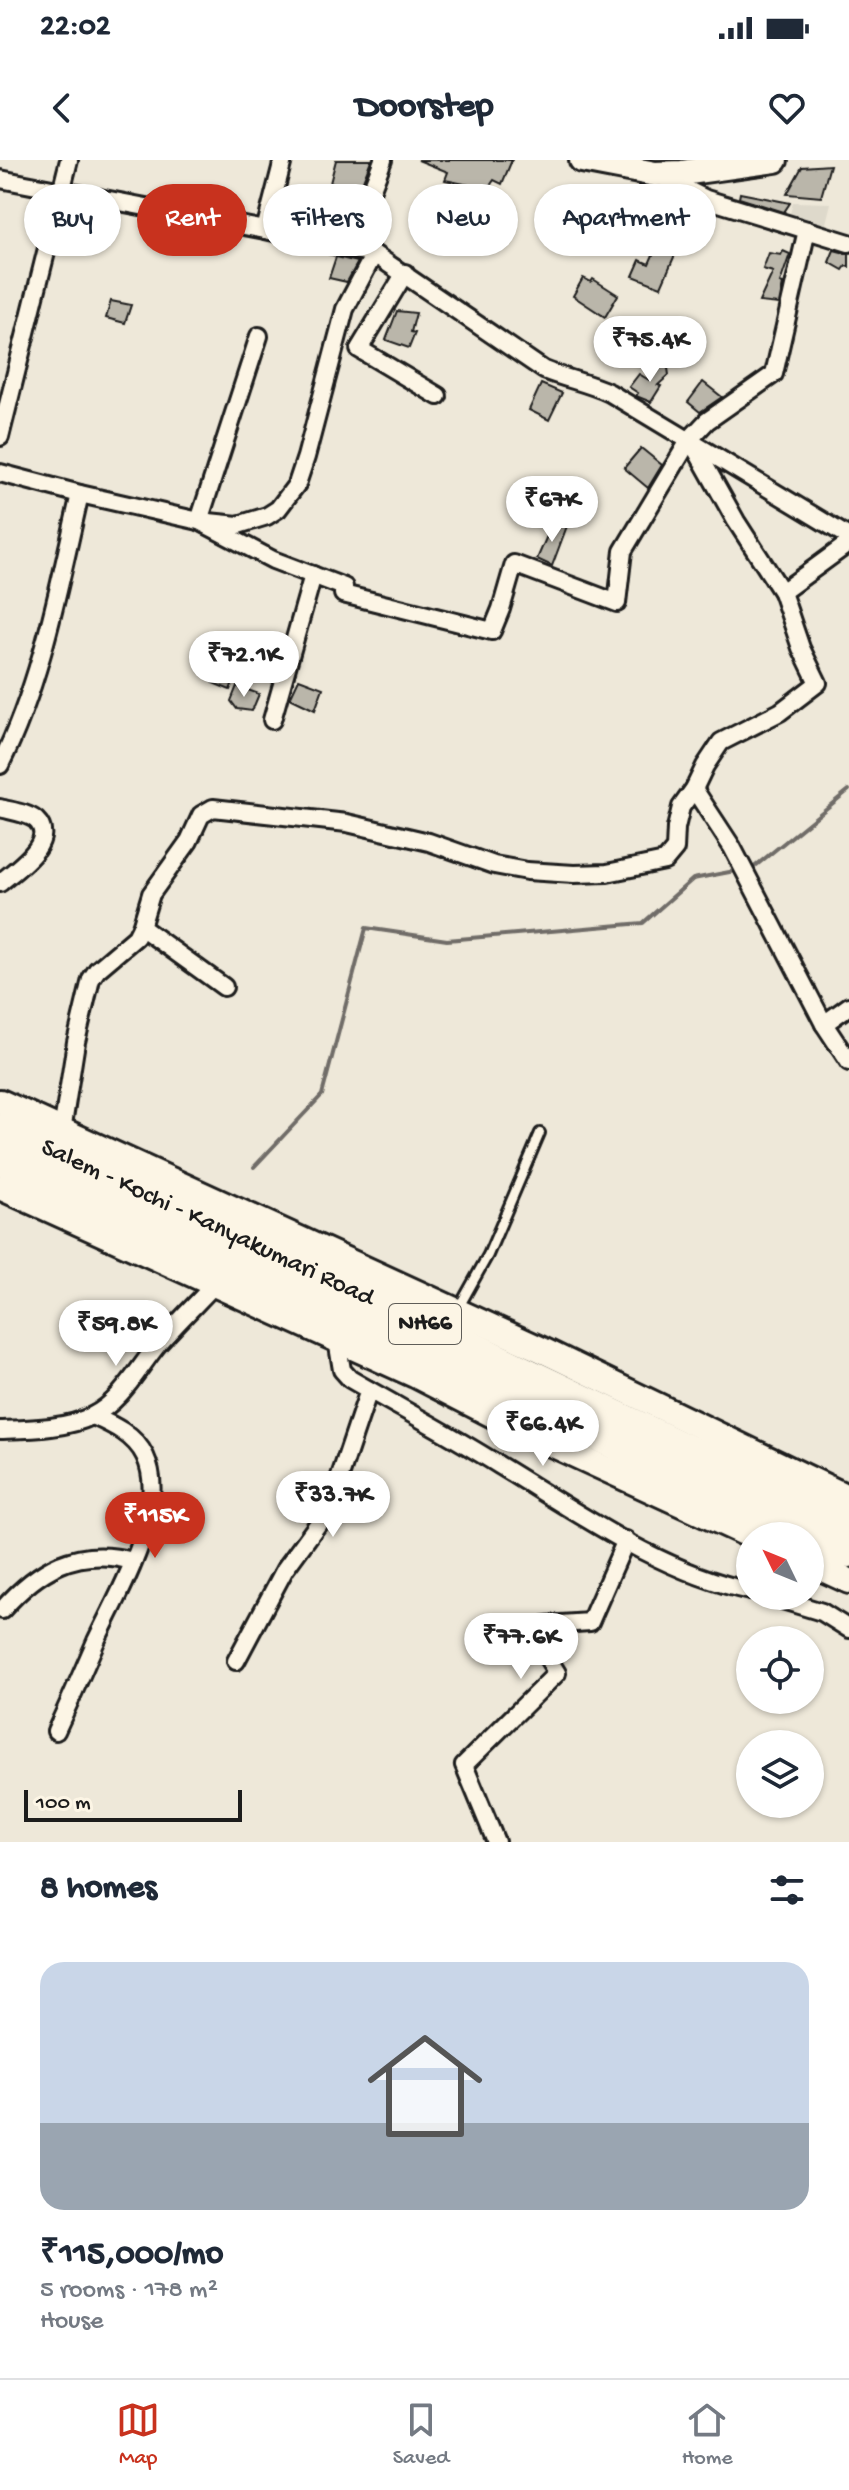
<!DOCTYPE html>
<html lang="en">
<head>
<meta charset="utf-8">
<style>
  body { margin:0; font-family:"Gochi Hand",sans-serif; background:#f6f6f7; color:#1f2937; height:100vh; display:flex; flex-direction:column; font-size:30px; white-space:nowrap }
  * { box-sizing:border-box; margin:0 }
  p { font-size:26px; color:#747a83 }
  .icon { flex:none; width:44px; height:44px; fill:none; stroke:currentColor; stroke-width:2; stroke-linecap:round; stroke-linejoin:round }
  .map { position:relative; height:1682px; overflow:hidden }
  .drawer { display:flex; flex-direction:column; background:#fff; flex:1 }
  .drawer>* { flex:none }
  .banner { position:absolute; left:24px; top:24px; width:802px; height:72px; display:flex; gap:16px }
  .needle { width:52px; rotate:313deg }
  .fabs { position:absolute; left:736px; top:1362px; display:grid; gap:16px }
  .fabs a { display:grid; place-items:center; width:88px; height:88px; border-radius:50%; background:#fff; box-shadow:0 2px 6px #0004; font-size:40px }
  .scale { position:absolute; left:24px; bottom:20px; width:218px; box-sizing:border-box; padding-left:8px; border:4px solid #1c1c1c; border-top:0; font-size:22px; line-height:28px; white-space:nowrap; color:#1c1c1c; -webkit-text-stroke:6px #fcf5e5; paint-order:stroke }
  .price { position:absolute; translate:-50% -68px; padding:0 18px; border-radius:28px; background:#fff; color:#222; font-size:26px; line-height:52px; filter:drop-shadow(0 2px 4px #0008) }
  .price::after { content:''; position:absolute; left:50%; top:48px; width:24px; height:18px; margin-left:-12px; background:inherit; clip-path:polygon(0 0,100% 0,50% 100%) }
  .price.on { background:#c8321e; color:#fff }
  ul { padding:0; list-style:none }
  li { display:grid; align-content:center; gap:16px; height:424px; padding:0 40px }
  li+li { border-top:2px solid #e0e1e3 }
  li span { display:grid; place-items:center; height:248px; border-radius:24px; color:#555 }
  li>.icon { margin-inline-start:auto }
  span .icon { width:144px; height:144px; fill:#fffc; stroke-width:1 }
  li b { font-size:34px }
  h2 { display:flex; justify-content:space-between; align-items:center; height:96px; padding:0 40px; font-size:34px }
  .chip { padding:0 28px; border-radius:36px; background:#fff; box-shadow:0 2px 6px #0004; font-size:28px; line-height:72px }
  .chip.on { background:#c8321e; color:#fff }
  .status { display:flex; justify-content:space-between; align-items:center; height:56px; padding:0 40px; background:#fff; direction:ltr }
  .status svg { height:22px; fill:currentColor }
  header { display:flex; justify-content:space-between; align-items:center; height:104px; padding:0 40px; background:#fff; font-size:36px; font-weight:700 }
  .tabs { display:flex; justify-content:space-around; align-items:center; height:112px; border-top:2px solid #e0e1e3; background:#fff; font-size:22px; color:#747a83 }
  .tabs a { display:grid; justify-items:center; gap:4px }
  .tabs .on { color:#c8321e }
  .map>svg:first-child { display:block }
  .built { fill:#ded9cb }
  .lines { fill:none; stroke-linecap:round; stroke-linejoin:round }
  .stream { stroke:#6f6c67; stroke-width:4 }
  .building { fill:#bab6aa; stroke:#1c1c1c; stroke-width:2 }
  .lane-casing { stroke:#1c1c1c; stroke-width:14 }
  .street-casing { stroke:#1c1c1c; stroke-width:22 }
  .secondary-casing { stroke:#1c1c1c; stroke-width:30 }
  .highway-casing { stroke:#1c1c1c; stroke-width:36 }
  .lane { stroke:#fcf5e5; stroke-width:8 }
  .street { stroke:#fcf5e5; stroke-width:16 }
  .secondary { stroke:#fcf5e5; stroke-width:24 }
  .highway { stroke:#fcf5e5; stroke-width:30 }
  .labels { text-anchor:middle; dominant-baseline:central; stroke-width:6; stroke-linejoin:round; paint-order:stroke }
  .shield { fill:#fcf5e5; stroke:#5f5d58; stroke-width:2 }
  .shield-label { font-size:24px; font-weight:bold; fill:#1c1c1c }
  .street-label { font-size:26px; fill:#1c1c1c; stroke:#fcf5e5 }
</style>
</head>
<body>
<div class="status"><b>22:02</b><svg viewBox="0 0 49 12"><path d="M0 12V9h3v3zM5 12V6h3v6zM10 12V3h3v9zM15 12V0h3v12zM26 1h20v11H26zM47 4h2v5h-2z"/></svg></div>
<header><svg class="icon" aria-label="back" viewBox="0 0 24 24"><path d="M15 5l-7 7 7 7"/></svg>Doorstep<svg class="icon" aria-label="heart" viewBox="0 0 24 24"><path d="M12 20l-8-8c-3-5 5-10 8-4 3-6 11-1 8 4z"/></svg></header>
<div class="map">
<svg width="849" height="1682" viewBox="0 0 849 1682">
  <rect width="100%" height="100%" fill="#eee8d9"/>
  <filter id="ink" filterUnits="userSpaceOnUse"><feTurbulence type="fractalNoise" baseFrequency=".0125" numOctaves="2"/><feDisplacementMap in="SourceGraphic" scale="16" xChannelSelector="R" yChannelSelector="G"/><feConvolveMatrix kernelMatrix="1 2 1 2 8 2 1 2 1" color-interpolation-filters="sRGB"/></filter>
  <g filter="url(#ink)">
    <polygon class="built" points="793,42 831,43 825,67 788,62"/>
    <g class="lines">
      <g class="stream">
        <polyline points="748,708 753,708 849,630"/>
        <polyline points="254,1007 322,935 366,768 447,780 643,763 693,719 740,710"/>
      </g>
    </g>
    <g class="building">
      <polygon points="336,0 371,0 357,36 350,30 335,65 322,59 334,24 330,23"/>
      <polygon points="418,0 512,0 502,24 494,20 467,59 453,55 469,25 445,20 448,12"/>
      <polygon points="830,5 821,37 787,34 802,7"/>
      <polygon points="638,27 657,29 680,38 674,53 690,60 661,127 633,116 640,100 649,104 672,52 652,45 652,43 634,39"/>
      <polygon points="740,33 790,43 784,52 739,38"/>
      <polygon points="834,90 849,94 849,107 846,106 843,110 829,102"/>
      <polygon points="783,91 790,94 780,123 783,124 779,144 759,142 773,112 763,109 769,93 781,95"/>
      <polygon points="336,97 358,102 347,122 329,118"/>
      <polygon points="583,118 591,122 593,119 618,135 605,157 573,136"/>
      <polygon points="111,141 131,145 125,163 106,158"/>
      <polygon points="397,151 416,153 411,172 415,173 409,188 386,180"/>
      <polygon points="661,204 668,208 669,215 658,225 661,226 651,242 636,236 638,233 629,227 639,214 649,220"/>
      <polygon points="703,222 722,237 700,252 688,242"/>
      <polygon points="541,224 562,233 549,260 529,250"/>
      <polygon points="641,288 662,305 648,328 624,308"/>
      <polygon points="553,362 567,366 552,406 537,399"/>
      <polygon points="226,496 242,499 230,530 213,523"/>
      <polygon points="299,519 323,528 315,550 290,538"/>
      <polygon points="237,526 259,534 252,551 237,549 231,541"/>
    </g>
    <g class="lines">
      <g class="lane-casing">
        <polyline id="lane" points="459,1147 488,1095 540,973"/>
      </g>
      <g class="street-casing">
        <g id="street">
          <polyline points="660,16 706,39 849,83"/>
          <polyline points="0,19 265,70 374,94"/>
          <polyline points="265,70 283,0"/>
          <polyline points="349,88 383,0"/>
          <polyline points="405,113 359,189 438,236"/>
          <polyline points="259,176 199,361 273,400 344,427 343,434 492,471 501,449 514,404 617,443 623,391 690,279"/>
          <polyline points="0,277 69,0"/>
          <path d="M0 313 80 334 199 361 238 365 267 356 278 349 297 324 306 297 345 149 374 94 544 210C566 219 589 223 610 233L849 377"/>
          <polyline points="782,432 849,383"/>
          <polyline points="272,560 313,415"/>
          <path d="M0 605C42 521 59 425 80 334"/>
          <polyline points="694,629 732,687 824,864 849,902"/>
          <path d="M0 648C11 651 28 653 36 660 59 682 13 711 0 723"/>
          <polyline points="141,767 224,827"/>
          <polyline points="824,864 849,846"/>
          <polyline points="62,971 76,882 91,819 97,810 136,777 141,767 151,734 189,681 201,655 213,648 347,663 429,682 494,705 527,711 574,714 607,713 665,701 675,689 676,668 681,647 694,629 705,606 721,582 780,552 818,523 801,488 782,432 736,361 690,279 707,261 774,214 807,70"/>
          <path d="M337 1180 342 1210 350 1219C400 1248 450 1274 499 1305 577 1352 660 1412 750 1431"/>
          <path d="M0 1270C29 1269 65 1269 92 1256 122 1241 138 1208 159 1183 177 1163 196 1144 215 1124"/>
          <polyline points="769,1436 822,1452 849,1469"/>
          <path d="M2 1450C38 1409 77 1386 133 1401"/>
          <polyline points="236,1501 285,1409 329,1349 369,1230"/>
          <path d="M56 1571C70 1541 83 1511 96 1481 118 1434 170 1348 145 1296 135 1275 113 1265 93 1256"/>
          <polyline points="496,1682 464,1605 557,1513 536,1479 546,1465 590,1462 626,1380"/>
        </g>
      </g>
      <g class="secondary-casing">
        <g id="secondary">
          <polyline points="582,0 655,14 682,13 775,0"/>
          <polyline points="0,942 540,1189 849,1338"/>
          <polyline points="0,1027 415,1215 534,1276 751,1376"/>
          <polyline points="810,1403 849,1421"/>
        </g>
      </g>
      <g class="highway-casing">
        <g id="highway">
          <polyline points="0,969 318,1113 680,1286 849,1363"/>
          <polyline points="0,999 306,1137 669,1310 849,1392"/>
        </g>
      </g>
      <use href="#lane" class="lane"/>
      <use href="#street" class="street"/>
      <use href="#secondary" class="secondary"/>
      <use href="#highway" class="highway"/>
    </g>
  </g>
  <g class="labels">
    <rect class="shield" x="389" y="1144" width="72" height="40" rx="6"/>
    <g class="shield-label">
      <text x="425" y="1164">NH66</text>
    </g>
    <g class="street-label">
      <text transform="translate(207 1064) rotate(25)">Salem - Kochi - Kanyakumari Road</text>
    </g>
  </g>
</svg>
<div class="fabs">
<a><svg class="needle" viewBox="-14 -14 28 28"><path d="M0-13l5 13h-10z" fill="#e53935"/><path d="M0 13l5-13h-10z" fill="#747a83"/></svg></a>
<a><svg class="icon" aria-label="locate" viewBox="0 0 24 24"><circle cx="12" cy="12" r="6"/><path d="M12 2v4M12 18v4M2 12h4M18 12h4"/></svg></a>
<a><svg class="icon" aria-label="layers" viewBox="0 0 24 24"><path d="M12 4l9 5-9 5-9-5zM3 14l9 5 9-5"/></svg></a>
</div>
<div class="scale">100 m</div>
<b class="price" style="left:650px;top:224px">₹75.4K</b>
<b class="price" style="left:552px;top:384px">₹67K</b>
<b class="price" style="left:244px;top:539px">₹72.1K</b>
<b class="price" style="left:116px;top:1208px">₹59.8K</b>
<b class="price" style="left:543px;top:1308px">₹66.4K</b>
<b class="price" style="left:333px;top:1379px">₹33.7K</b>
<b class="price on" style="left:155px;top:1400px">₹115K</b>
<b class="price" style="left:521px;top:1521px">₹77.6K</b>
<div class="banner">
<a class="chip">Buy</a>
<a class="chip on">Rent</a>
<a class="chip">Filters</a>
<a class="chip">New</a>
<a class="chip">Apartment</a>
</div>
</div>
<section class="drawer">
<h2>8 homes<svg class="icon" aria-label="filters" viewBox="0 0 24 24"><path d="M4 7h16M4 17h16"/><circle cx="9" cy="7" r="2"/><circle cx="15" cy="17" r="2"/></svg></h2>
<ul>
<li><span style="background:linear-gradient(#c9d6e8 65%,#9aa5b1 0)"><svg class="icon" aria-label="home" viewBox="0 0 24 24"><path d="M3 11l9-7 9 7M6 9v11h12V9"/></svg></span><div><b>₹115,000/mo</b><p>5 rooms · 178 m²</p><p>House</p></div></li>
</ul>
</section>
<nav class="tabs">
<a class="on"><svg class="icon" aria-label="map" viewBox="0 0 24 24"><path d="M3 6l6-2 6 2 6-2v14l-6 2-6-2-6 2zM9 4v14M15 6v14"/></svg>Map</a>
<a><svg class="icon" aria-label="saved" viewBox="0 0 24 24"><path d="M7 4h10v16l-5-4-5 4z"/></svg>Saved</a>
<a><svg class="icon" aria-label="home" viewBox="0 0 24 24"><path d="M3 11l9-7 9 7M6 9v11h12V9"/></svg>Home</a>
</nav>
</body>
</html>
